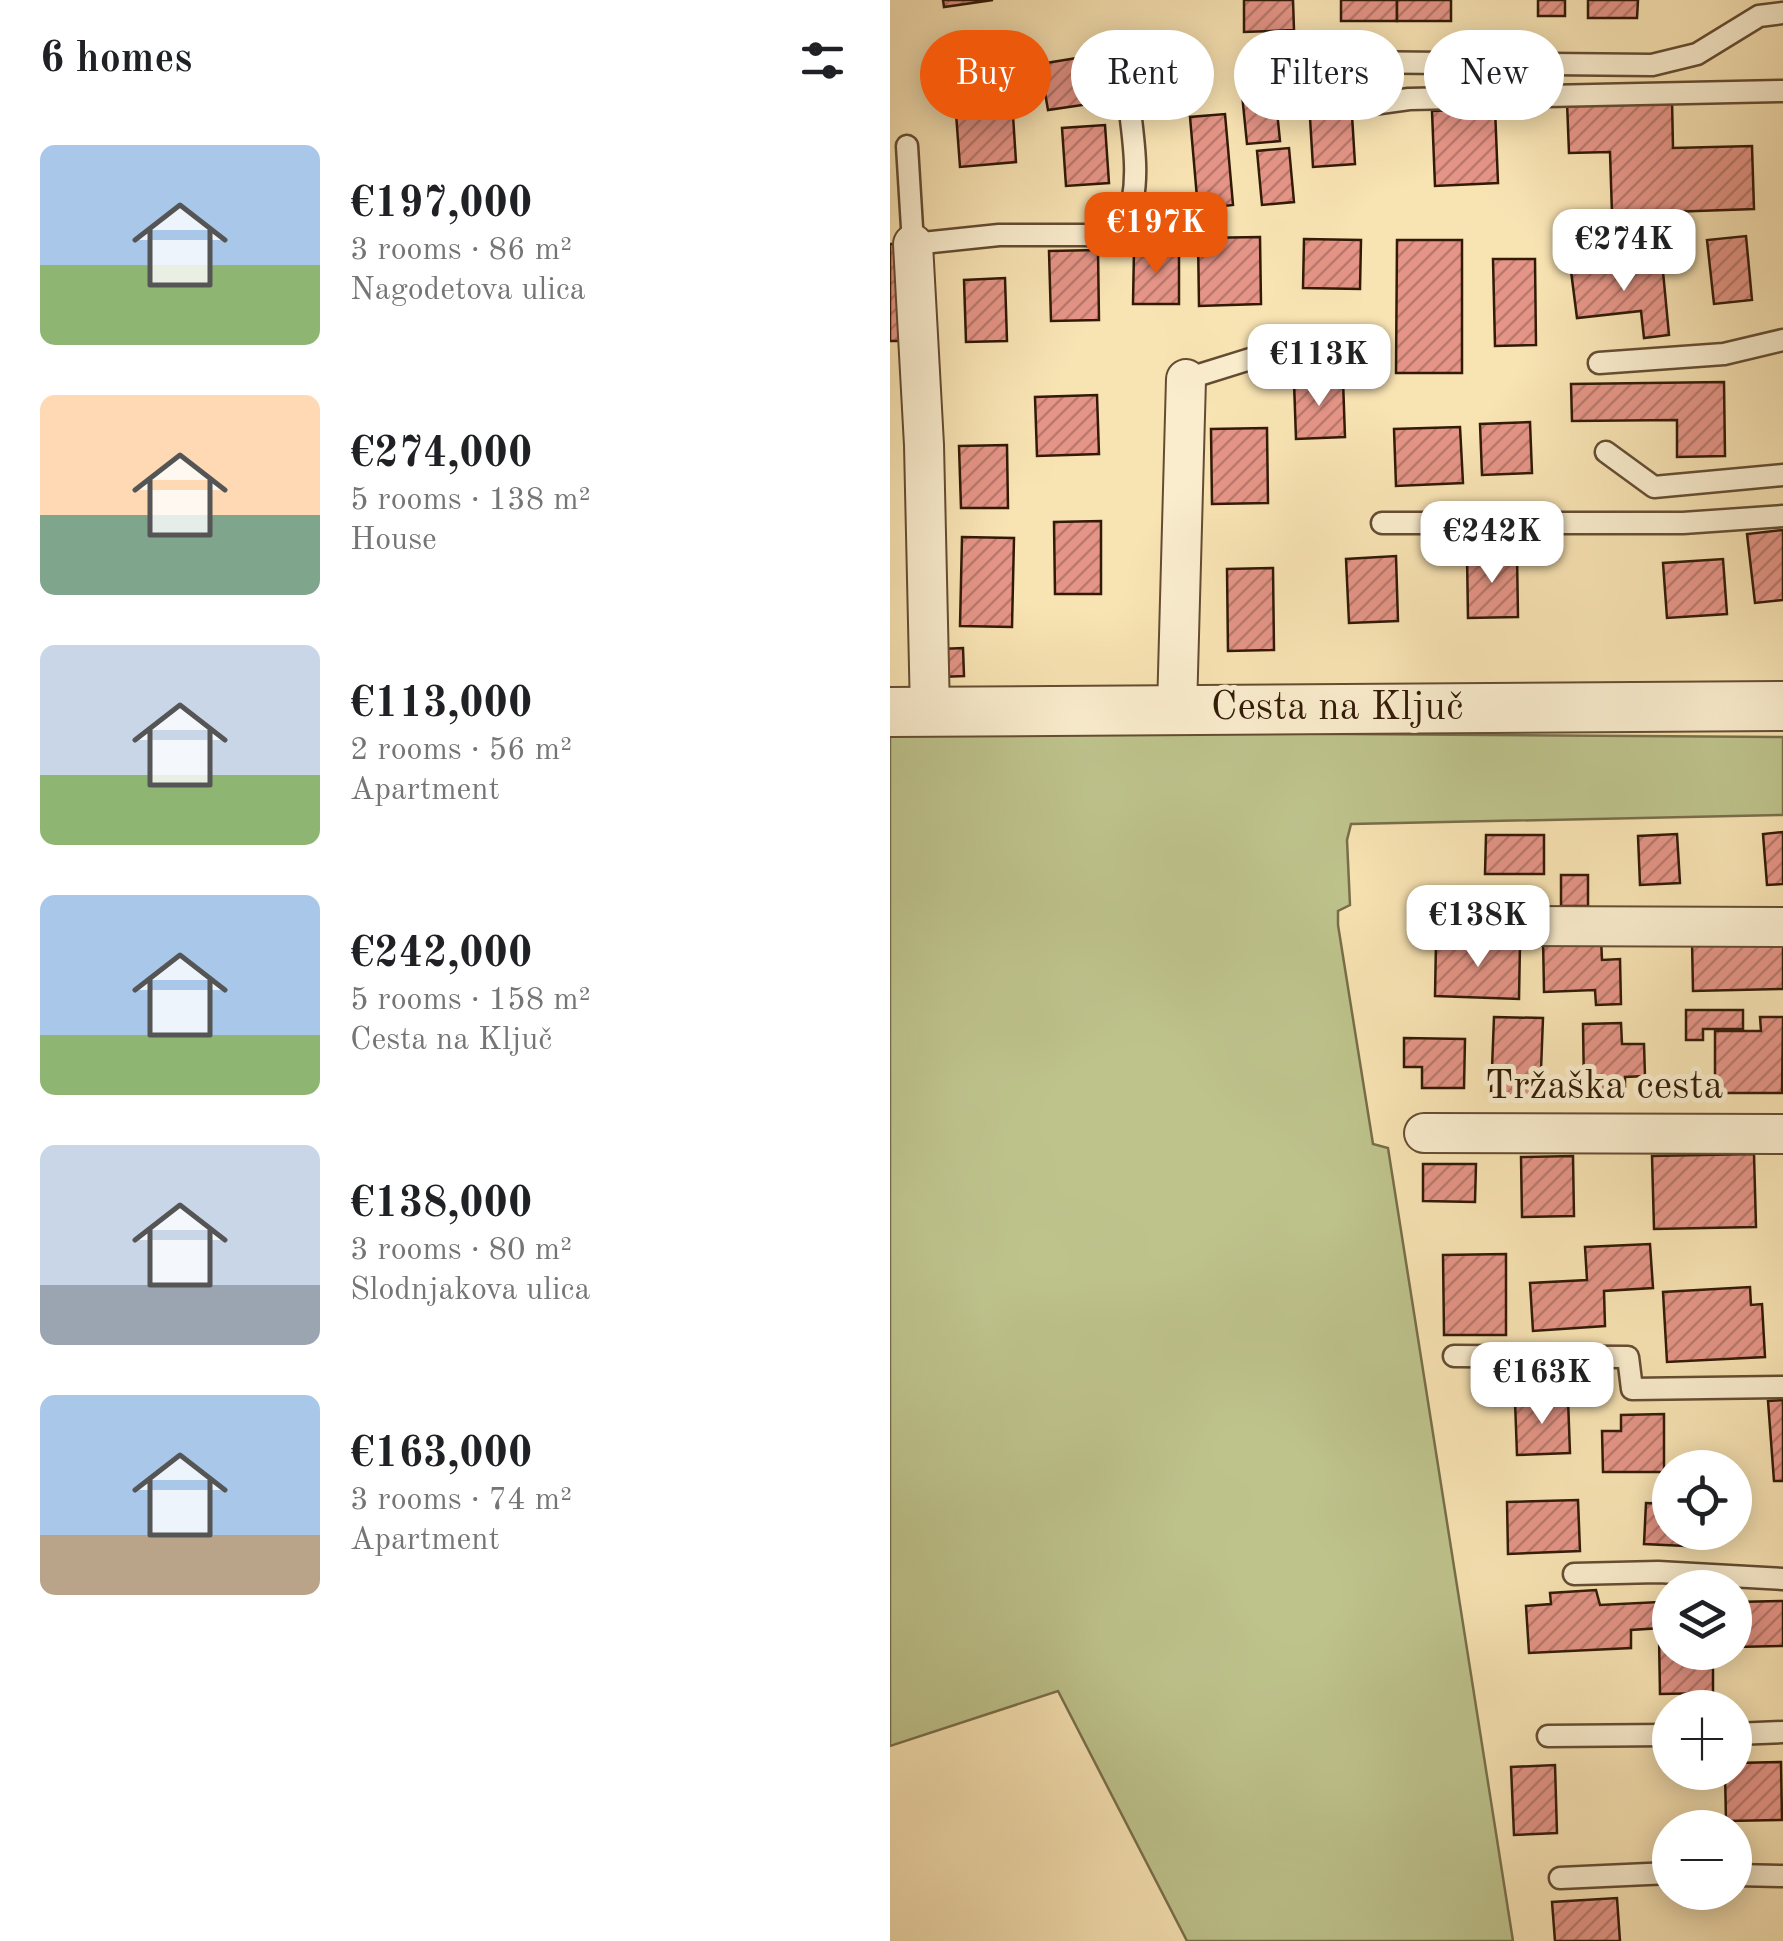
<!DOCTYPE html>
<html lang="en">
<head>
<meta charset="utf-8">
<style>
  body { margin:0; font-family:"Old Standard TT",serif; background:#f6f6f6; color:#202124; height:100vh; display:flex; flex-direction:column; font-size:38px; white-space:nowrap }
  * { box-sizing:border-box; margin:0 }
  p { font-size:32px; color:#757577 }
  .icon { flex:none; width:55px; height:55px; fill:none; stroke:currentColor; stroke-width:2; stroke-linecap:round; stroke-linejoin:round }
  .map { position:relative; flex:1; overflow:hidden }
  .side { display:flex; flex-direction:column; background:#fff; width:890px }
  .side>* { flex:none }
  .guide { position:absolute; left:30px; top:30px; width:712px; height:90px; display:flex; gap:20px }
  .fabs { position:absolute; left:762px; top:1450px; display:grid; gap:20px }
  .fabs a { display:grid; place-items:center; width:100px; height:100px; border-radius:50%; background:#fff; box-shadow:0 5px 25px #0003; font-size:50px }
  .price { position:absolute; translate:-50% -85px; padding:0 22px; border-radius:20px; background:#fff; color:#222; font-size:32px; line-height:65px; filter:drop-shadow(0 2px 5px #0008) }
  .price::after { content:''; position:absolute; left:50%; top:60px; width:30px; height:22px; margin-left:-15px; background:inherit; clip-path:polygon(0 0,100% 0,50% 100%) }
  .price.selected { background:#ea580c; color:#fff }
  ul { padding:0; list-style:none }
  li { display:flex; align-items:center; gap:30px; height:250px; padding:0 40px }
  li span { display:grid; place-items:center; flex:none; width:280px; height:200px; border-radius:15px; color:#555 }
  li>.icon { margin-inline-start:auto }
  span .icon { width:120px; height:120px; fill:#fffc; stroke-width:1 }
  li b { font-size:42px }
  h2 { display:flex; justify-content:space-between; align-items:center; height:120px; padding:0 40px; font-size:42px }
  .chip { padding:0 35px; border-radius:45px; background:#fff; box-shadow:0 5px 25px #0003; font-size:35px; line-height:90px }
  .chip.selected { background:#ea580c; color:#fff }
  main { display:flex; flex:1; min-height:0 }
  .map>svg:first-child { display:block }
  .green { fill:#bec38c; stroke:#786e4a; stroke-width:2.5 }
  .building { fill:url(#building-hatch); stroke:#321a07; stroke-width:2.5 }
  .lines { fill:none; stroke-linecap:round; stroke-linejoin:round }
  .service-casing { stroke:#644c32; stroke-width:25 }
  .minor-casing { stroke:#644c32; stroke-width:42 }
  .tertiary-casing { stroke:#644c32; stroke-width:52 }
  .service { stroke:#faedce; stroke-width:20 }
  .minor { stroke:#faedce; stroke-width:38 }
  .tertiary { stroke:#faedce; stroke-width:48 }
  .labels { text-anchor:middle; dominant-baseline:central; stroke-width:10; stroke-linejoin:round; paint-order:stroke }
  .street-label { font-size:40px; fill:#321a07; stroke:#faedce }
</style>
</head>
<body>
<main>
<section class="side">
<h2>6 homes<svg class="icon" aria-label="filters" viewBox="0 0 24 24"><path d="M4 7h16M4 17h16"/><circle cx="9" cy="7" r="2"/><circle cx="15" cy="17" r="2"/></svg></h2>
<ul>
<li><span style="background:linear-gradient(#a9c7e8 60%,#8fb573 0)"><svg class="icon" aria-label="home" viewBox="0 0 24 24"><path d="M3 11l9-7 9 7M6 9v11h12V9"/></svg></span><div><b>€197,000</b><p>3 rooms · 86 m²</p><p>Nagodetova ulica</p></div></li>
<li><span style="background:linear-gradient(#ffd9b3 60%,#7fa58c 0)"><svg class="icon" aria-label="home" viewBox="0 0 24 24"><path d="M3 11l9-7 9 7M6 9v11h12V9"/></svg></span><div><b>€274,000</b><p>5 rooms · 138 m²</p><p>House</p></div></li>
<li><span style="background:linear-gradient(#c9d6e8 65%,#8fb573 0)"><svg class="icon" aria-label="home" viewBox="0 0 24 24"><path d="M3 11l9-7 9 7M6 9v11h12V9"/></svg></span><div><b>€113,000</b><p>2 rooms · 56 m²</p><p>Apartment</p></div></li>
<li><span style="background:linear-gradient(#a9c7e8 70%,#8fb573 0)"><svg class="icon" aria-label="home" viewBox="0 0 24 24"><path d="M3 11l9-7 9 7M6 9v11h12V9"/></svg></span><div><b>€242,000</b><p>5 rooms · 158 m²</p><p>Cesta na Ključ</p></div></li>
<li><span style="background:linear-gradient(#c9d6e8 70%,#9aa5b1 0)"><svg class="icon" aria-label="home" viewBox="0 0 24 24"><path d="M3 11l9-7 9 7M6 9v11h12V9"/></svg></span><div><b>€138,000</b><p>3 rooms · 80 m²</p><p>Slodnjakova ulica</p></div></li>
<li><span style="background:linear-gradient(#a9c7e8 70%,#b9a48a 0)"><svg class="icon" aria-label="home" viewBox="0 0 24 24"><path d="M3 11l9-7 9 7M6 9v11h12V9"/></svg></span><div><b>€163,000</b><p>3 rooms · 74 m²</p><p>Apartment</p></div></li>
</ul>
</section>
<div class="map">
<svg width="893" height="1941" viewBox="0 0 893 1941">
  <defs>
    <pattern id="building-hatch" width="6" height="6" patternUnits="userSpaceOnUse" patternTransform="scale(2.5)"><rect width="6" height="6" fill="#e59587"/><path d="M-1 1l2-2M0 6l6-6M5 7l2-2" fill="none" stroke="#ba796c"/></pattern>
  </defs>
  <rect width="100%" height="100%" fill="#f8e3b3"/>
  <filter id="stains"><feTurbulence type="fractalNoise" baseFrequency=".002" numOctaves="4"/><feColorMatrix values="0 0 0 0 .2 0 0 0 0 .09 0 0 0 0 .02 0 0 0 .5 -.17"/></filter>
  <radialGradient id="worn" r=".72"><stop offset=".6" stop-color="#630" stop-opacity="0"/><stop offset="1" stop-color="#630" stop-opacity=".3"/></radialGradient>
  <polygon class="green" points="0,731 893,737 893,815 461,824 457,840 460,905 448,911 448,925 483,1144 498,1148 623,1941 297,1941 168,1691 0,1746"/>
  <g class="building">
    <polygon points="53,0 103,0 54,7"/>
    <polygon points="354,0 403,0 404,30 354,32"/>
    <rect x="451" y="0" width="56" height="21"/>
    <rect x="507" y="0" width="54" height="21"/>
    <rect x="648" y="0" width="27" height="16"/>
    <polygon points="698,0 748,0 747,18 698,18"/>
    <polygon points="199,56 206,103 158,110 150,64"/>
    <polygon points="120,69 126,162 70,167 63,73"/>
    <polygon points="385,91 390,141 357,144 352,94"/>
    <polygon points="461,99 465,164 423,167 419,102"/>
    <polygon points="782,99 783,148 862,146 864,209 722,214 720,152 679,153 677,102"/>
    <polygon points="605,108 608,183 545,186 542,111"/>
    <polygon points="335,114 343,205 308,209 300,117"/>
    <polygon points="215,125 219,183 176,186 172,128"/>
    <polygon points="399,148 404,202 372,205 367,151"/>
    <polygon points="856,236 862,300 824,304 817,240"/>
    <polygon points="370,237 371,304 309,306 308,238"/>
    <polygon points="414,239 471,240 470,289 413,288"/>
    <polygon points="507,240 572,240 572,373 506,373"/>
    <polygon points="0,244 5,244 10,341 0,341"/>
    <polygon points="244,249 289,249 289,304 243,304"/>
    <polygon points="208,250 209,320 161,321 159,251"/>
    <polygon points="603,259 645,259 646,345 605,346"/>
    <polygon points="772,261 779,335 754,338 751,311 687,318 681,271"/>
    <polygon points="115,278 117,341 76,342 74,280"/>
    <polygon points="453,380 455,437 406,439 404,382"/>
    <polygon points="834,382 835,456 787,457 787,420 682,421 681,384"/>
    <polygon points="207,395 209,454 147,456 145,397"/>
    <polygon points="640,422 642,473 592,475 590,424"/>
    <polygon points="570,427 573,483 506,486 504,429"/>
    <polygon points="377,428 378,503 322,504 321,429"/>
    <polygon points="117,445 118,508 71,508 69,446"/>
    <polygon points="211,521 211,594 165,594 164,522"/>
    <polygon points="893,530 893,600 865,603 857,534"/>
    <polygon points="72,537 124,538 122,627 70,626"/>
    <polygon points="627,554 628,617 578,618 577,555"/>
    <polygon points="506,556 508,621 459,623 456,559"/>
    <polygon points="833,559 837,614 777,618 773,563"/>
    <polygon points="383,568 384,650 338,651 337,569"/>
    <polygon points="73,648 74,676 51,677 50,649"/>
    <polygon points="893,832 893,884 877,885 873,834"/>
    <polygon points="787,834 790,883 750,885 748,836"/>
    <polygon points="596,835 654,835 654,874 595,874"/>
    <rect x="671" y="875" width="27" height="31"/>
    <polygon points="893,937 893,989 803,991 802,940"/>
    <polygon points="711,938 712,960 730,959 731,1004 706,1005 705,990 654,992 653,939"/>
    <polygon points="546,942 630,944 629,999 545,996"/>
    <polygon points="796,1010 853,1010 853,1029 813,1029 813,1040 796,1040"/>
    <polygon points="604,1017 653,1018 650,1096 601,1094"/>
    <polygon points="870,1017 893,1017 892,1093 825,1093 825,1031 871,1031"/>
    <polygon points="731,1023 732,1044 754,1044 755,1076 735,1077 735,1090 694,1090 693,1024"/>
    <polygon points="514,1038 575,1039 574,1088 532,1088 532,1067 514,1067"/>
    <polygon points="864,1154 866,1227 764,1229 762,1156"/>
    <polygon points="683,1156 684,1216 632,1217 631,1157"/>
    <polygon points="533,1164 586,1164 585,1202 533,1201"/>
    <polygon points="760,1244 763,1288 714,1291 715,1326 643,1331 640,1283 697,1280 695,1247"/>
    <polygon points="616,1254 616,1335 554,1335 553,1255"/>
    <polygon points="860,1287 861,1305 872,1304 875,1357 777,1362 773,1292"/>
    <polygon points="678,1399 680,1453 627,1455 625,1401"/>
    <polygon points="893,1400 893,1481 884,1481 878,1401"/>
    <polygon points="774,1414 774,1472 713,1472 712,1431 731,1431 731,1415"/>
    <polygon points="688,1500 690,1551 618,1554 617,1502"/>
    <polygon points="756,1503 780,1504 780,1532 816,1532 816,1547 754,1544"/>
    <polygon points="706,1590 710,1605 769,1602 771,1628 741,1630 741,1648 639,1653 636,1606 661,1604 660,1593"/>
    <polygon points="893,1601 893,1646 845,1647 845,1602"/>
    <polygon points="769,1636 780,1636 780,1652 823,1652 823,1693 770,1694"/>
    <polygon points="891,1762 892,1820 836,1821 835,1772 845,1772 845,1763"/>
    <polygon points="665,1765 667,1833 624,1835 621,1767"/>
    <polygon points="727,1898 730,1941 665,1941 662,1902"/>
  </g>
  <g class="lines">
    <g class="service-casing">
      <g id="service">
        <polyline points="450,62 762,65 807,54 869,16 893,13"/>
        <polyline points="483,104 519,99 893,91"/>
        <path d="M17 146 23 244 109 235H207L235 224C255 182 240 124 236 78"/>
        <polyline points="709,363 834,354 893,340"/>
        <polyline points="296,379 402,346"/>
        <polyline points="716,452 764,487 893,475"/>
        <polyline points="492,523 793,523 893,516"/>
        <polyline points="564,1356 738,1357 742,1389 893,1387"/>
        <polyline points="684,1574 768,1572 893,1579"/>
        <polyline points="845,1734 893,1732"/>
        <polyline points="658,1736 780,1735"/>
        <polyline points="845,1875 893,1876"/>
        <polyline points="670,1878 780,1873"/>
      </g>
    </g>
    <g class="minor-casing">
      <g id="minor">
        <polyline points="23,244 34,445 40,712"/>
        <polyline points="287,710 296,379"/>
        <polyline points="541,920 632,926 893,927"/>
        <polyline points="534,1133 893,1134"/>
      </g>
    </g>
    <g class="tertiary-casing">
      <polyline id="tertiary" points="0,712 893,706"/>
    </g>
    <use href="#service" class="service"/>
    <use href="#minor" class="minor"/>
    <use href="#tertiary" class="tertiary"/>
  </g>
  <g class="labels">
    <g class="street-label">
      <text x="447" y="709">Cesta na Ključ</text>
      <text x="714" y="1088">Tržaška cesta</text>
    </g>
  </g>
  <rect width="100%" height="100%" filter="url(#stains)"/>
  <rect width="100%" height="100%" fill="url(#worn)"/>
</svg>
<div class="fabs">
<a><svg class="icon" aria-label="locate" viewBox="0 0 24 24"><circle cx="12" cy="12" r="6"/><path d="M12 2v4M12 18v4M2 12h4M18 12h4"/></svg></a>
<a><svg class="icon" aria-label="layers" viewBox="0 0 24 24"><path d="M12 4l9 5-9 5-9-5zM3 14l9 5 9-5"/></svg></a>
<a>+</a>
<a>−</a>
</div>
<b class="price selected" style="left:266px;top:277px">€197K</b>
<b class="price" style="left:734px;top:294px">€274K</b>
<b class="price" style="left:429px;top:409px">€113K</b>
<b class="price" style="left:602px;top:586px">€242K</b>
<b class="price" style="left:588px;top:970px">€138K</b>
<b class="price" style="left:652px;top:1427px">€163K</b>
<div class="guide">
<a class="chip selected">Buy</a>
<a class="chip">Rent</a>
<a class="chip">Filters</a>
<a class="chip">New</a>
</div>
</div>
</main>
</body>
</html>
